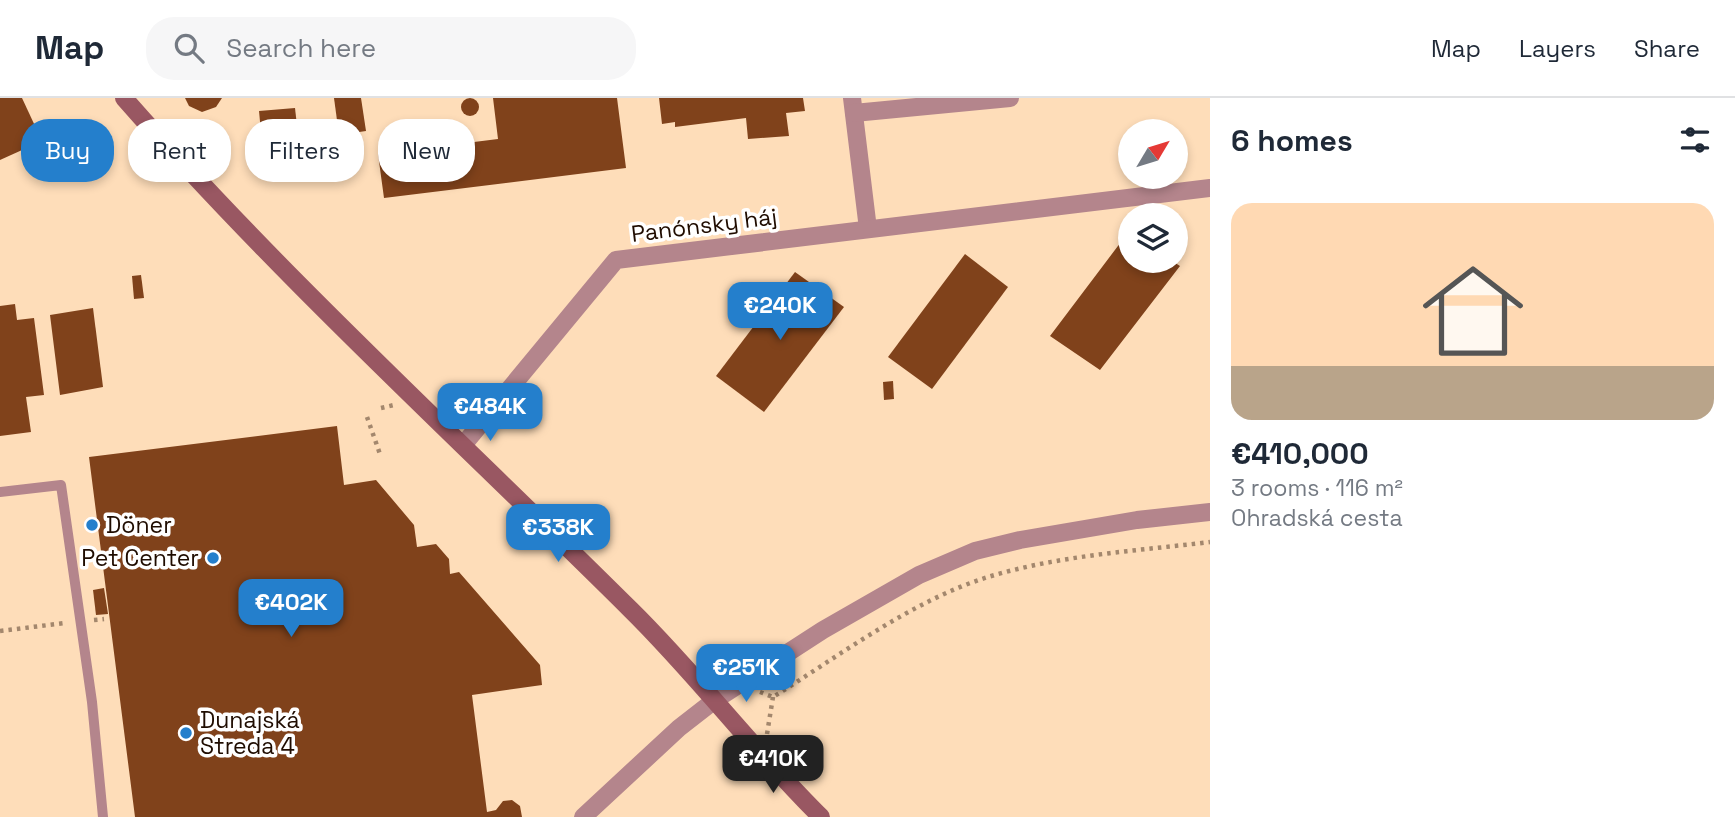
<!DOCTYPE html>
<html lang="en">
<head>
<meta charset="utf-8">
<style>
  body { margin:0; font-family:"Space Grotesk",sans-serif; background:#f6f6f7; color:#1f2937; height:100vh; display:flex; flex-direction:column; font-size:26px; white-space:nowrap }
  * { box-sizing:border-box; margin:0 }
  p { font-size:23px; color:#747a83 }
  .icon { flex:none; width:38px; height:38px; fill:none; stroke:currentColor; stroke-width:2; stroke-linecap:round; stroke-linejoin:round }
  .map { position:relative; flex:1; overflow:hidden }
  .sheet { display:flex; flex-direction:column; background:#fff; width:525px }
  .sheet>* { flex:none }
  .hud { position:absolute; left:21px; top:21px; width:665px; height:63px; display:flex; gap:14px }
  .needle { width:46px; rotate:52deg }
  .fabs { position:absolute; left:1118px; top:21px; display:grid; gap:14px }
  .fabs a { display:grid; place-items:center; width:70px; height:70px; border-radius:50%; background:#fff; box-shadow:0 4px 10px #0003; font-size:35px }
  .price { position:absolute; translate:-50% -60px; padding:0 16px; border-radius:14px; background:#247fcc; color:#fff; font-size:23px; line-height:46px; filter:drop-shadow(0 2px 4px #0008) }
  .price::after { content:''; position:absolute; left:50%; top:42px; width:21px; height:16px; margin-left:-10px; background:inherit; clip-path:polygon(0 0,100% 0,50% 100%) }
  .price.current { background:#222; color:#fff }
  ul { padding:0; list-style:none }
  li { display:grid; align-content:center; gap:14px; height:371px; padding:0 21px }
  li span { display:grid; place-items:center; height:217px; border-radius:21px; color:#555 }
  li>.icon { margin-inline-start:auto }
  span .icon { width:126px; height:126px; fill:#fffc; stroke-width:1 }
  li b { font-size:30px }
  h2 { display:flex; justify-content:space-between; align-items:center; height:84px; padding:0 21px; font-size:30px }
  .tag { padding:0 24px; border-radius:28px; background:#fff; box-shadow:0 4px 10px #0003; font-size:24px; line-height:63px }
  .tag.current { background:#247fcc; color:#fff }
  header { display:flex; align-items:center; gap:42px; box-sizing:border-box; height:98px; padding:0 35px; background:#fff; border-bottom:2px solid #e0e1e3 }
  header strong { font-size:33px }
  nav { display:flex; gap:38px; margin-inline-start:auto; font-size:24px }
  .search { width:490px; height:63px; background:#f6f6f7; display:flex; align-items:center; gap:18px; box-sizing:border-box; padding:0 24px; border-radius:28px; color:#747a83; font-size:26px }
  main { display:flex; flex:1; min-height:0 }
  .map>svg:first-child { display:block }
  .building { fill:#80421b }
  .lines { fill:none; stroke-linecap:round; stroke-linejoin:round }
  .path { stroke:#a3876d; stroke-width:4.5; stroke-dasharray:3.5 5; stroke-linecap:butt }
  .lane { stroke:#b4858c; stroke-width:10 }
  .street { stroke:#b4858c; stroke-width:18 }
  .secondary { stroke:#995762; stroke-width:18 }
  .poi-dot { fill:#247fcc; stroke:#fff; stroke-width:2.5 }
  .labels { text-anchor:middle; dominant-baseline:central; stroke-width:7; stroke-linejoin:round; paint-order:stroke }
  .street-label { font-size:23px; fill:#1f0c00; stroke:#fff }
  .poi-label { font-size:23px; fill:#1f0c00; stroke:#fff; text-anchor:start }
</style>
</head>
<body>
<header>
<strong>Map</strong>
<div class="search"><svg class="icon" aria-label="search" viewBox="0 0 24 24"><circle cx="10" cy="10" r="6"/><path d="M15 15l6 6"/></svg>Search here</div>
<nav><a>Map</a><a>Layers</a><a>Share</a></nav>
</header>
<main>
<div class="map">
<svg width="1210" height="719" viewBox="0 0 1210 719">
  <rect width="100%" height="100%" fill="#feddb9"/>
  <g class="building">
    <polygon points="0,0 22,0 42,43 0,62"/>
    <polygon points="185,0 222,0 216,9 202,14 189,8"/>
    <polygon points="334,0 361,0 366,33 339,37"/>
    <polygon points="493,0 617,0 626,70 384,100 378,56 498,41"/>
    <polygon points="659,0 803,0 805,13 786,15 789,38 748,41 746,20 675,29 675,24 662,26"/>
    <circle cx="470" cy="9" r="9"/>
    <polygon points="295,10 301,63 264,66 259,13"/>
    <polygon points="1130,132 1130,163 1172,163 1180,168 1100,272 1050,238"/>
    <polygon points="965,156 1008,189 932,291 888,259"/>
    <polygon points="795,174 844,209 764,314 716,278"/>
    <polygon points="141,177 144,200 134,201 132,178"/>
    <polygon points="15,206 17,222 34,220 44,297 26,299 31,334 0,338 0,208"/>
    <polygon points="93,210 103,289 60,297 50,217"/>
    <polygon points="893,283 894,301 884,302 883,284"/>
    <polygon points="337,328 344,387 376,382 414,427 417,449 436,446 449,461 450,476 459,474 540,567 542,587 472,597 487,714 496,712 503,703 512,702 520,708 522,719 135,719 89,359"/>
    <polygon points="104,490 108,516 96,517 93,492"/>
  </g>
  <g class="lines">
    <g class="path">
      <polyline points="381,310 394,307"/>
      <polyline points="367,319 381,359"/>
      <polyline points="94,522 104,521"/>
      <polyline points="0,533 65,525"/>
      <polyline points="709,567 728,570"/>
      <path d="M760 594 773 599C839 558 913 502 988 479 1060 457 1136 453 1210 444"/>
      <polyline points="767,636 773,599"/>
    </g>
    <polyline class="lane" points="0,394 61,387 92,604 103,719"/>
    <g class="street">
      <polyline points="852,0 868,131"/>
      <polyline points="854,15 1010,0"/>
      <polyline points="464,346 616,162 1210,90"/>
      <polyline points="583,719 679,630 715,602 823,532 919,477 975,453 1020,442 1137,422 1210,414"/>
    </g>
    <path class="secondary" d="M124 0C282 180 461 343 631 512 698 578 754 653 821 719"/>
  </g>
  <g class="poi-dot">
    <circle cx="92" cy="427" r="7"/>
    <circle cx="213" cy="460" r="7"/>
    <circle cx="186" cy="635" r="7"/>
  </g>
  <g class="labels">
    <g class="street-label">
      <text transform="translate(704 127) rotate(-7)">Panónsky háj</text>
    </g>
    <g class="poi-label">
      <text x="106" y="427">Döner</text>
      <text x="199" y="460" text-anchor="end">Pet Center</text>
      <text x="200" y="622">Dunajská<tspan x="200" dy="26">Streda 4</tspan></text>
    </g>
  </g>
</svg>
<div class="fabs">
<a><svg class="needle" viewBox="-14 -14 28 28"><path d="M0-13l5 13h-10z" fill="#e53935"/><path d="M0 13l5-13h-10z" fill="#747a83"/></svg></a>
<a><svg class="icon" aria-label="layers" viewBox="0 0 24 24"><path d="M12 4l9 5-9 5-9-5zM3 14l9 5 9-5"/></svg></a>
</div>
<b class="price" style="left:780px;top:244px">€240K</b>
<b class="price" style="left:490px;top:345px">€484K</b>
<b class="price" style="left:558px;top:466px">€338K</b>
<b class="price" style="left:291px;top:541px">€402K</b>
<b class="price" style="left:746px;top:606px">€251K</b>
<b class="price current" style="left:773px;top:697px">€410K</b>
<div class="hud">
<a class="tag current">Buy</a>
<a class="tag">Rent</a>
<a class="tag">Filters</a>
<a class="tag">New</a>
</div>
</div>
<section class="sheet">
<h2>6 homes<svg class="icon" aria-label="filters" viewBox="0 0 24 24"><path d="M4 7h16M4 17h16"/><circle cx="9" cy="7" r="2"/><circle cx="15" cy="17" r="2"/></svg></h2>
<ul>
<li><span style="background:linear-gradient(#ffd9b3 75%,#b9a48a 0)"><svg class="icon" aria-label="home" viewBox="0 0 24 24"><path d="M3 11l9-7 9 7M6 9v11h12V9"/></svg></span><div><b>€410,000</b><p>3 rooms · 116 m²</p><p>Ohradská cesta</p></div></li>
</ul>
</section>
</main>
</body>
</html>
